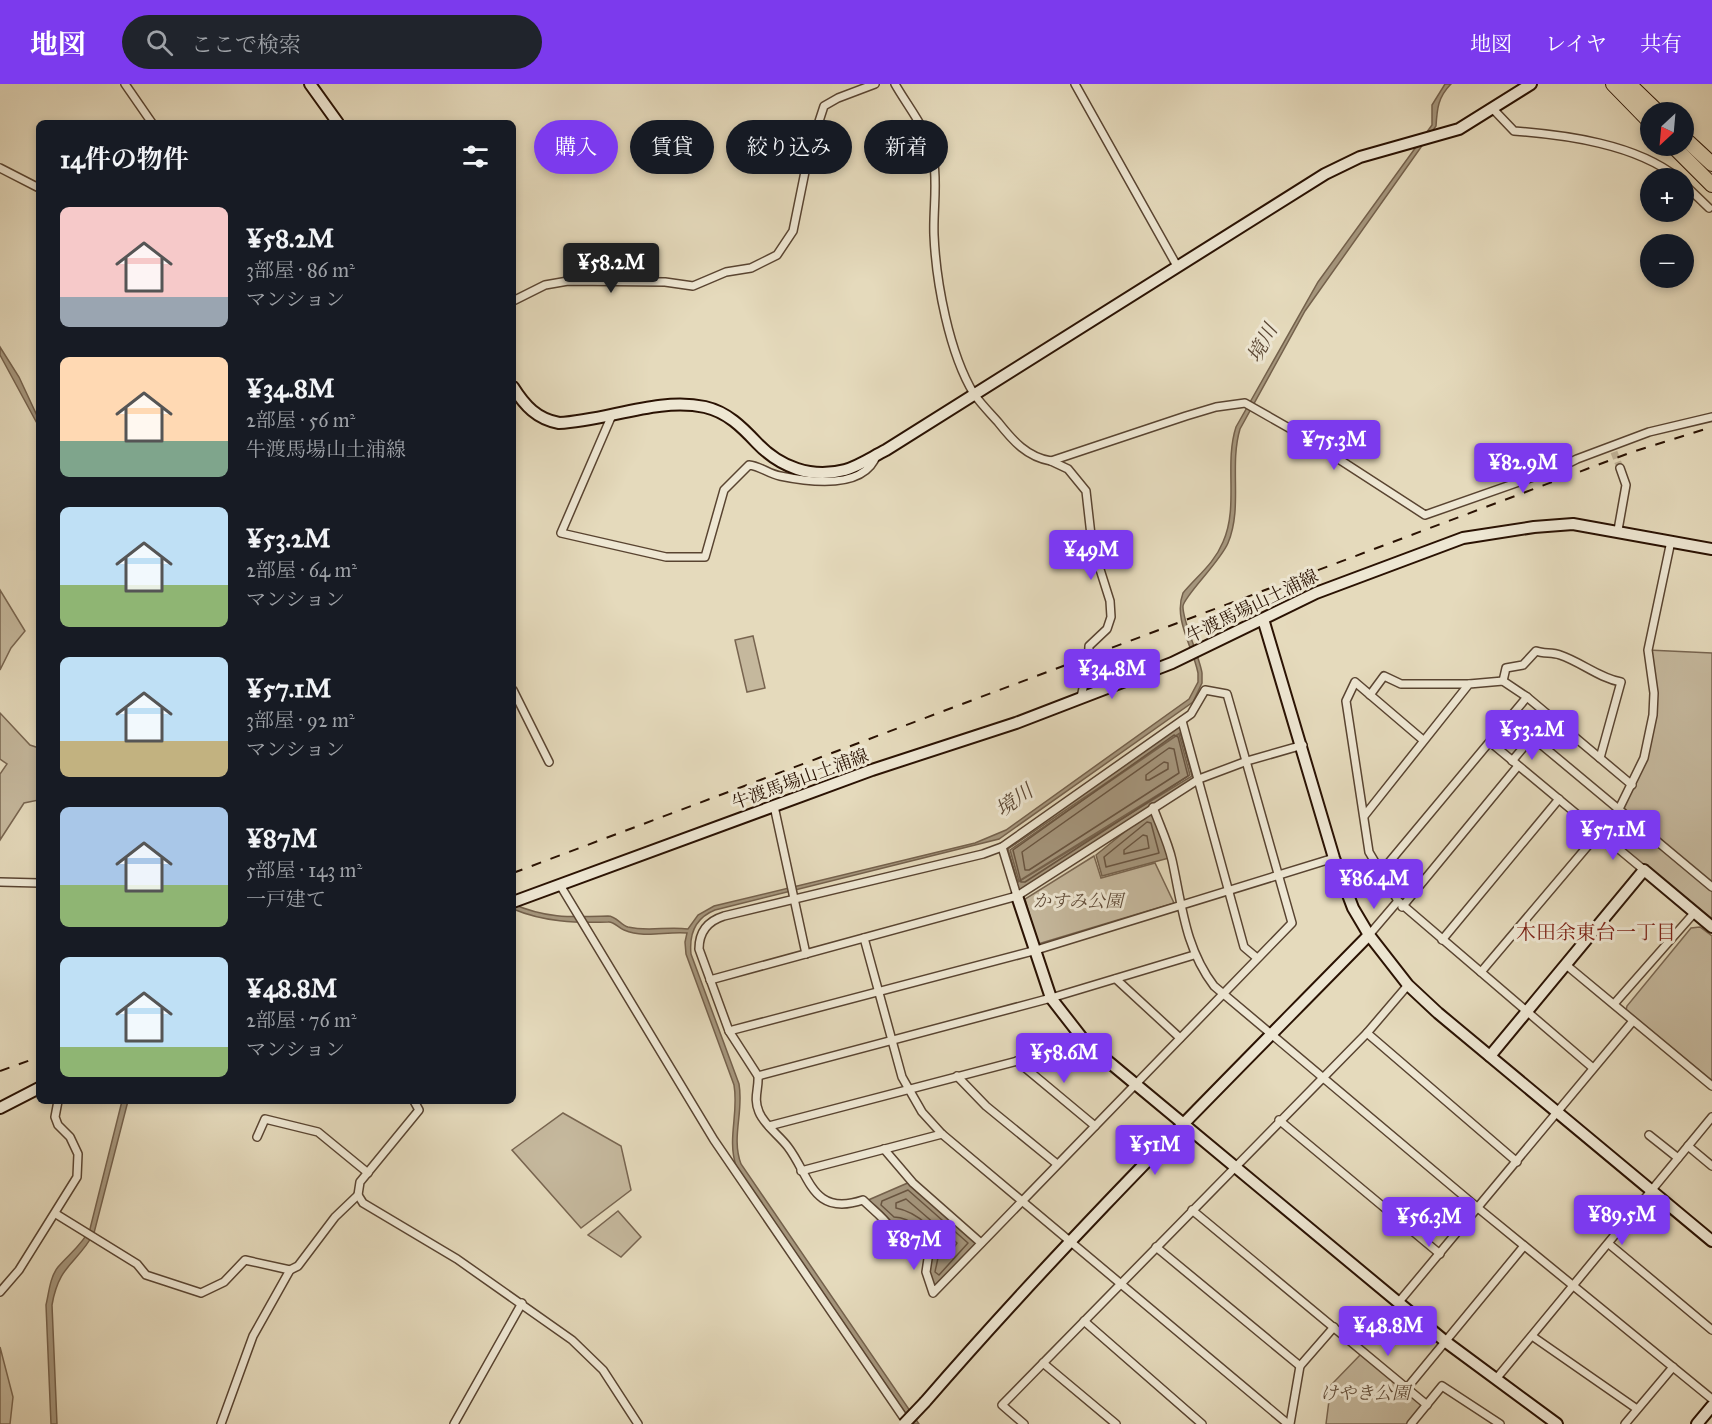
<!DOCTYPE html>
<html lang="ja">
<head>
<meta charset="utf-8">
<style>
  body { margin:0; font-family:"IM FELL Great Primer","Noto Serif JP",serif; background:#20242c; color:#f1f3f6; height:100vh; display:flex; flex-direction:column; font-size:22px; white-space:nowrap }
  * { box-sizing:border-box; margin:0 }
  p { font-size:20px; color:#9ea1a6 }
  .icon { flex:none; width:33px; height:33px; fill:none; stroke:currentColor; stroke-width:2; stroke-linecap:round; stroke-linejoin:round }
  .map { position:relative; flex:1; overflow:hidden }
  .details { position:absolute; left:36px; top:36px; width:480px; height:984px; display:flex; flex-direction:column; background:#171b24; border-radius:9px; box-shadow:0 3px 9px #0003 }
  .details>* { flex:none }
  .guide { position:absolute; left:534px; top:36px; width:570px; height:54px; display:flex; gap:12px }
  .needle { width:39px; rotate:206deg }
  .controls { position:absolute; left:1640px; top:18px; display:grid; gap:12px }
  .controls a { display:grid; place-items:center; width:54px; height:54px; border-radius:50%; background:#171b24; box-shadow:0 3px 9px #0003; font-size:30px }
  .price { position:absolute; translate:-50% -51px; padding:0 14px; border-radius:6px; background:#7c3aed; color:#fff; font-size:20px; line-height:39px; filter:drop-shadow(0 2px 3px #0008) }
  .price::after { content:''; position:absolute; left:50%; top:36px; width:18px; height:14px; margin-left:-9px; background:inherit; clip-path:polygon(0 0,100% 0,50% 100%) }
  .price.current { background:#222; color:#fff }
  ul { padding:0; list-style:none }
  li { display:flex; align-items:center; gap:18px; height:150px; padding:0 24px }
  li span { display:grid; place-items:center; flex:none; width:168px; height:120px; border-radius:9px; color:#555 }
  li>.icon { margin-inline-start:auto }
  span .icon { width:72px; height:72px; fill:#fffc; stroke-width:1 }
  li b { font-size:26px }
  h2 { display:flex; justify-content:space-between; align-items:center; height:72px; padding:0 24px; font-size:26px }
  .pill { padding:0 21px; border-radius:27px; background:#171b24; box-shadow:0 3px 9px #0003; font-size:21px; line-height:54px }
  .pill.current { background:#7c3aed; color:#fff }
  header { display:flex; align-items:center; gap:36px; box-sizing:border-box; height:84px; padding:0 30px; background:#7c3aed; color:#fff }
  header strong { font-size:28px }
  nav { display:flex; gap:33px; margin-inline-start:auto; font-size:21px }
  .search { width:420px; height:54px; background:#20242c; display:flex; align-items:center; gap:15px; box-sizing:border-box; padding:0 21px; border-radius:33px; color:#9ea1a6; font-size:22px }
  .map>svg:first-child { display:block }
  .green { fill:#c5b89d; stroke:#786550; stroke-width:1.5 }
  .water { fill:#a5967d; stroke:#74614c; stroke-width:1.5; fill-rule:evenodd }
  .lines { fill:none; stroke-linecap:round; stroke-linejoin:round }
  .shore { stroke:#685440; stroke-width:1.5 }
  .street-tunnel { stroke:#c0b297; stroke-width:7; stroke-dasharray:7 3.5; stroke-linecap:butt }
  .street-casing { stroke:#594431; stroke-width:10 }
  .secondary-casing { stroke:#2a1203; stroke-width:14 }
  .highway-casing { stroke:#2a1203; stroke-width:16 }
  .street { stroke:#eee7d3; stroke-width:7 }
  .secondary { stroke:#eee7d3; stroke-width:10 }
  .highway { stroke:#e5dabc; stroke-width:14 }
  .rail { stroke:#2a1203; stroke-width:2; stroke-dasharray:10 10; stroke-linecap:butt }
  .secondary-bridge-casing { stroke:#2a1203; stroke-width:14; stroke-linecap:butt }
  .secondary-bridge { stroke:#eee7d3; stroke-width:10 }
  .labels { text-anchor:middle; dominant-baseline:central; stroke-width:6; stroke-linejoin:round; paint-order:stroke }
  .street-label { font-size:18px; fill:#2a1203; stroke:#eee7d3 }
  .park-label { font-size:18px; font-style:italic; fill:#604c39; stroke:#eee7d3 }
  .water-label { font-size:20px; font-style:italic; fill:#5b4734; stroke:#eee7d3 }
  .neighbourhood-label { font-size:20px; fill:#7a1f14; stroke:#eee7d3 }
</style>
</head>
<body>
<header>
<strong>地図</strong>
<div class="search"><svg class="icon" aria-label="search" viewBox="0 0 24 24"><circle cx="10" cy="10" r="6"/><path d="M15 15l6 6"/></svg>ここで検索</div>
<nav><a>地図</a><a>レイヤ</a><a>共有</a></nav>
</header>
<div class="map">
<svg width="1712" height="1340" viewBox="0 0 1712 1340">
  <rect width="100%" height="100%" fill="#e5dabc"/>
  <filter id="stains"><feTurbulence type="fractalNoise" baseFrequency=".00333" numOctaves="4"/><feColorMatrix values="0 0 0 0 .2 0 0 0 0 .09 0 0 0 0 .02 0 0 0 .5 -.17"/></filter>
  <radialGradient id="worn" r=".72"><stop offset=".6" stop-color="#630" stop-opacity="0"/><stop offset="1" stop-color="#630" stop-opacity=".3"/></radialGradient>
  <g class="green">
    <polygon points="0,506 25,547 11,564 0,586"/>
    <polygon points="753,552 765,604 747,608 735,556"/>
    <polygon points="1648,566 1712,569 1712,843 1599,749 1632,701 1653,631"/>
    <polygon points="0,629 30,661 39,664 39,716 24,719 0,756 0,690 7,680 0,675"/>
    <polygon points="1094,772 1101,794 1155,779 1174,819 1038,860 1025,815"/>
    <polygon points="1700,843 1712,852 1712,997 1626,926 1627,922 1691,844"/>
    <polygon points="563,1029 621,1062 631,1106 581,1144 512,1066"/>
    <polygon points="618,1127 641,1153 621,1173 588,1151"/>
    <polygon points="0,1263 13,1313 10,1340 0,1340"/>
    <polygon points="1363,1268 1427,1321 1411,1340 1326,1340 1331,1301"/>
  </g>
  <g class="water">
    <path d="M1445 0H1451C1438 13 1437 25 1436 42L1305 227 1240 345C1229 382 1243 423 1228 459 1220 478 1184 512 1183 522 1182 536 1199 571 1202 589V599L1193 618 999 755 715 826C695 834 689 850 691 870L739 1000C744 1028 731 1053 741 1080L919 1340H913L736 1082C727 1054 739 1029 734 1001L686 870 685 858 687 849C665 847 646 855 624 846 618 844 614 837 608 838 575 839 544 838 513 825V820C547 835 573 833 608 832 616 832 621 841 628 843 649 848 667 842 688 845L698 831 714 822 975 759 1006 746 1189 615 1198 598V589C1193 563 1173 535 1183 509 1197 492 1214 480 1223 458 1239 422 1224 380 1236 343L1318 198 1432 41V21Z"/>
    <polygon points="0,263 19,293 39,336 39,343 0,271"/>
    <path d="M1181 639 1196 694 1018 810 1005 764ZM1180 649 1192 692 1018 798 1008 765Z"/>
    <polygon points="1179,650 1190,691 1019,797 1010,766"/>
    <polygon points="1153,725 1169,774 1102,792 1096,771"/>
    <path d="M122 1017H128L94 1149C77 1180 59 1180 52 1221L57 1340H51L46 1221C49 1208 50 1193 58 1183 69 1170 82 1161 90 1145Z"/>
    <polygon points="910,1098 978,1159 933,1206 929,1188 932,1168 901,1139 891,1141 883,1129 866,1117"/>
  </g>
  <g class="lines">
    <g class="shore">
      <polygon points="1174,651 1178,653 1188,692 1025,798 1021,798 1013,766"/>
      <polygon points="1169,664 1174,665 1179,689 1029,786 1025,786 1022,768"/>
      <polygon points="1164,678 1168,679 1168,685 1149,696 1146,696 1146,691"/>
      <polygon points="1147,738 1151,739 1159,769 1106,783 1104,773"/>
      <polygon points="1143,751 1147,752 1149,764 1124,770 1124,766"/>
      <path d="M908 1106 968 1159 939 1191 935 1188C936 1181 939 1175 938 1168 935 1151 909 1133 894 1133L881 1121 882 1117Z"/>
      <path d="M906 1115 957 1159 950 1169H946C940 1148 917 1128 896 1124V1119Z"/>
    </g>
    <polyline class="street-tunnel" points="1614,368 1620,384"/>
    <g class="street-casing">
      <g id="street">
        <polyline points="125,0 152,39"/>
        <path d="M895 0C908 23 928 46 933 73 938 98 933 125 934 151 936 198 949 269 974 310 981 320 990 329 998 338 1013 357 1027 373 1051 377L1186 332 1216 323 1245 319 1303 352 1425 431 1559 384 1577 375 1649 348 1712 333"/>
        <polyline points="1075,0 1177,182"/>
        <path d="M1493 25 1514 47C1566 51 1636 60 1678 94"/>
        <polyline points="0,84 39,104"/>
        <polyline points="1683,99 1709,124"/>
        <polyline points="513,217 545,201 568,197 665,198 693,202 726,188 751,184 777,171 793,147 809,68 824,22 838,14 875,0"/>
        <path d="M612 331 561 449 666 473H705L724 406 749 381C760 382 769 390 780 392 809 398 865 406 877 370"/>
        <polyline points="1051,377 1068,385 1086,407 1092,460 1110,517 1111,533 1107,545 1089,562 1088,583 1081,613"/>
        <polyline points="1618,446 1626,401 1620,384"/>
        <path d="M1503 597 1506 584 1523 581 1536 567C1544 570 1552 568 1560 571 1581 578 1599 594 1621 598L1600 674"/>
        <polyline points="513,606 549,678"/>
        <path d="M1205 606 1227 610 1292 839 933 1209 926 1188 929 1168 926 1161 900 1141 890 1143C882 1132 873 1126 863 1116 812 1133 810 1092 788 1063 779 1051 764 1041 759 1028 753 1014 759 1005 758 992L729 947 699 865C699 847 708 837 724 832L983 770 1002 763 1191 630Z"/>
        <polyline points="1370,611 1384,592 1401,600 1469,600"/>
        <polyline points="1182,637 1244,863 1257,874"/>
        <polyline points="1423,656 1355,598 1346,617 1369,768 1398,817 1593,984"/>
        <polyline points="1490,658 1644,786"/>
        <polyline points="1512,677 1532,653 1712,803"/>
        <polyline points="774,722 806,870"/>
        <path d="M1153 723C1159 740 1168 758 1172 776 1182 821 1185 864 1214 902L1478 1124 1712 1315"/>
        <polyline points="1365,731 1469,600 1503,597 1527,613 1632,701"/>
        <polyline points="1002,763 1017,812"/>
        <polyline points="1381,788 1527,613"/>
        <polyline points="0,798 39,799"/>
        <polyline points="560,801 714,1056 908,1340"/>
        <polyline points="1402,823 1518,682"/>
        <polyline points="1369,851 1398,817"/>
        <polyline points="864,854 902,993 922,1028 942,1050 1288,1340"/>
        <polyline points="1442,856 1559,715"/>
        <polyline points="1565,880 1712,1002"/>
        <polyline points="1481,888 1619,725 1644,674 1653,631 1654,609 1648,566 1671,457"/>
        <polyline points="1116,895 1180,954"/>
        <polyline points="710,896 1017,812 1199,695 1247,677 1303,661"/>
        <polyline points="1614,920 1695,828"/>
        <polyline points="729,947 1033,867 1334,774"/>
        <polyline points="1367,949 1517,1078"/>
        <polyline points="1017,977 1095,1042"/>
        <polyline points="758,992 1051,914 1194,871"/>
        <polyline points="957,992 986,1022 1057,1080"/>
        <polyline points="414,1017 419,1026 360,1098 358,1111 363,1119 457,1175 572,1256 603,1286 638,1340"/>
        <polyline points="1279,1036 1440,1170"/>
        <polyline points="769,1042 1086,959"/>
        <polyline points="1649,1051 1678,1074"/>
        <polyline points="257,1053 265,1035 318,1048 368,1089"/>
        <polyline points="1688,1062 1712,1082"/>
        <polyline points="884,1065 913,1099 981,1159"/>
        <polyline points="801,1087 942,1050"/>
        <polyline points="1192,1126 1427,1321"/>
        <polyline points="56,1130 137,1180 146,1191 201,1209 224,1198 245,1176 290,1186"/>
        <polyline points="1609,1160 1712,1246"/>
        <polyline points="1156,1163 1300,1282"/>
        <polyline points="0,1208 19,1186 77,1093 78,1070 70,1053 58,1041 55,1033 58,1017"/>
        <polyline points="1398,1219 1633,937"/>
        <polyline points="1084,1237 1202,1340"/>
        <polyline points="1532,1252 1637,1325"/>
        <polyline points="1043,1279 1116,1340"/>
        <polyline points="1496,1295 1712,1033"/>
        <polyline points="1407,1304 1524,1162"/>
        <polyline points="221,1340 253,1252 290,1186 298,1182 335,1133 358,1111"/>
        <polyline points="454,1340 522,1219"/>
        <polyline points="1024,1340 1002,1321 1367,949 1408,901"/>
        <polyline points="1290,1340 1300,1282 1334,1243"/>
        <polyline points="1411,1340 1442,1302 1500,1340"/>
        <polyline points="1625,1340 1673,1283"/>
      </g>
    </g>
    <g class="secondary-casing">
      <g id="secondary">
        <polyline points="310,0 338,39"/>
        <path d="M513 303C525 322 537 335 559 339 607 337 657 313 705 323 727 328 742 343 757 359 780 383 811 395 845 386 859 382 872 373 886 366L1325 90 1360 73 1459 45 1531 0"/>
        <polyline points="1263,535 1334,774 1353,824 1369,851 1408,901 1438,929 1712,1157"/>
        <polyline points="1017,812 1051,914 1086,959 1446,1258 1557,1340"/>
        <polyline points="513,818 872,686 1016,639 1172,579 1316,509 1463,454 1534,443 1573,440 1712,465"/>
        <polyline points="1490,972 1644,786 1712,843"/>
        <polyline points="0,1024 39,1004"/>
        <path d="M925 1318C1066 1155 1219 1004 1369 851"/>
        <polyline points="1697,1340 1712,1322"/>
      </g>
    </g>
    <g class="highway-casing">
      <g id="highway">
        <polyline points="1613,0 1650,38"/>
        <polyline points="1629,0 1658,28"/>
        <polyline points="1683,53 1712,80"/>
        <polyline points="1673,62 1712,101"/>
      </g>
    </g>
    <use href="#street" class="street"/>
    <use href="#secondary" class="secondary"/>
    <use href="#highway" class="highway"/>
    <g class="rail">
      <polyline points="513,789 1632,368 1712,343"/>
      <polyline points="0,987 39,973"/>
    </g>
    <g class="secondary-bridge-casing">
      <polyline id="secondary-bridge" points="904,1340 925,1318"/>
    </g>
    <use href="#secondary-bridge" class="secondary-bridge"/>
  </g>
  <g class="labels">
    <g class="street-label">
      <text transform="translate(1252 522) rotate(-26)">牛渡馬場山土浦線</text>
      <text transform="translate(800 695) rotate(-20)">牛渡馬場山土浦線</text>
    </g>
    <g class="park-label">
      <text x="1078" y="817">かすみ公園</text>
      <text x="1365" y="1309">けやき公園</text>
    </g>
    <g class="water-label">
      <text transform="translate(1262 259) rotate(-61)">境川</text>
      <text transform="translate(1014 716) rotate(-35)">境川</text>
    </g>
    <g class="neighbourhood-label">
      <text x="1596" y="848">木田余東台一丁目</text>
    </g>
  </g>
  <rect width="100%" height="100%" filter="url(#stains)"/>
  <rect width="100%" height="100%" fill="url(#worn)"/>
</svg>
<div class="controls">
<a><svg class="needle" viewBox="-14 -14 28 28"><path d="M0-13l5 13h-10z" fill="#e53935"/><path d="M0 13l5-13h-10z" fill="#9ea1a6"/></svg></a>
<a>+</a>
<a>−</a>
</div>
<b class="price current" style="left:611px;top:210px">¥58.2M</b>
<b class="price" style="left:1334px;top:387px">¥75.3M</b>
<b class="price" style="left:1523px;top:410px">¥82.9M</b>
<b class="price" style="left:1091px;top:497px">¥49M</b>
<b class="price" style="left:1112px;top:616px">¥34.8M</b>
<b class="price" style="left:1532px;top:677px">¥53.2M</b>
<b class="price" style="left:1613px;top:777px">¥57.1M</b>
<b class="price" style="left:1374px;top:826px">¥86.4M</b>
<b class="price" style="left:1064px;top:1000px">¥58.6M</b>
<b class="price" style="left:1155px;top:1092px">¥51M</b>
<b class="price" style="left:1622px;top:1162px">¥89.5M</b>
<b class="price" style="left:1429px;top:1164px">¥56.3M</b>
<b class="price" style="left:914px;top:1187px">¥87M</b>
<b class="price" style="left:1388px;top:1273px">¥48.8M</b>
<div class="guide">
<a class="pill current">購入</a>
<a class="pill">賃貸</a>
<a class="pill">絞り込み</a>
<a class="pill">新着</a>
</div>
<section class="details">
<h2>14件の物件<svg class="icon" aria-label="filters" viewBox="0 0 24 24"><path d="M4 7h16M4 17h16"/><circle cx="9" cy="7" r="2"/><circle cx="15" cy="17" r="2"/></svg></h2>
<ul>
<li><span style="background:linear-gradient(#f6c9c9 75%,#9aa5b1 0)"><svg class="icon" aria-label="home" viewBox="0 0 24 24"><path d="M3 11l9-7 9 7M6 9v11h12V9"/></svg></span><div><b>¥58.2M</b><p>3部屋 · 86 m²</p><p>マンション</p></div></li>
<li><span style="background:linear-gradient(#ffd9b3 70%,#7fa58c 0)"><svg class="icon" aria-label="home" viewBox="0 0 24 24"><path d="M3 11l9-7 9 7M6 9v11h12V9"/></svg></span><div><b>¥34.8M</b><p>2部屋 · 56 m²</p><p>牛渡馬場山土浦線</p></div></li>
<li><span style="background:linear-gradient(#bfe0f5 65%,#8fb573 0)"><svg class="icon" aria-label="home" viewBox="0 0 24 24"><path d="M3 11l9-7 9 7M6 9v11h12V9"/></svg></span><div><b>¥53.2M</b><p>2部屋 · 64 m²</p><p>マンション</p></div></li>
<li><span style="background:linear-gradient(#bfe0f5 70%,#c2b280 0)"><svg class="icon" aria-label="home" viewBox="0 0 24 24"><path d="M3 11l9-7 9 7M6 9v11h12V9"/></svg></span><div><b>¥57.1M</b><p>3部屋 · 92 m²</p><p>マンション</p></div></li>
<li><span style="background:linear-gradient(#a9c7e8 65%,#8fb573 0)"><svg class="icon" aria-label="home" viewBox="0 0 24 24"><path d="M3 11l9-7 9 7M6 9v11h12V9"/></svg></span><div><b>¥87M</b><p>5部屋 · 143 m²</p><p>一戸建て</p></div></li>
<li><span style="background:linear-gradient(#bfe0f5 75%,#8fb573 0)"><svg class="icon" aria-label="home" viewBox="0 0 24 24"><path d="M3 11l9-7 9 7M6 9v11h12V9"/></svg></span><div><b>¥48.8M</b><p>2部屋 · 76 m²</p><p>マンション</p></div></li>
</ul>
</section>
</div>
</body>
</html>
